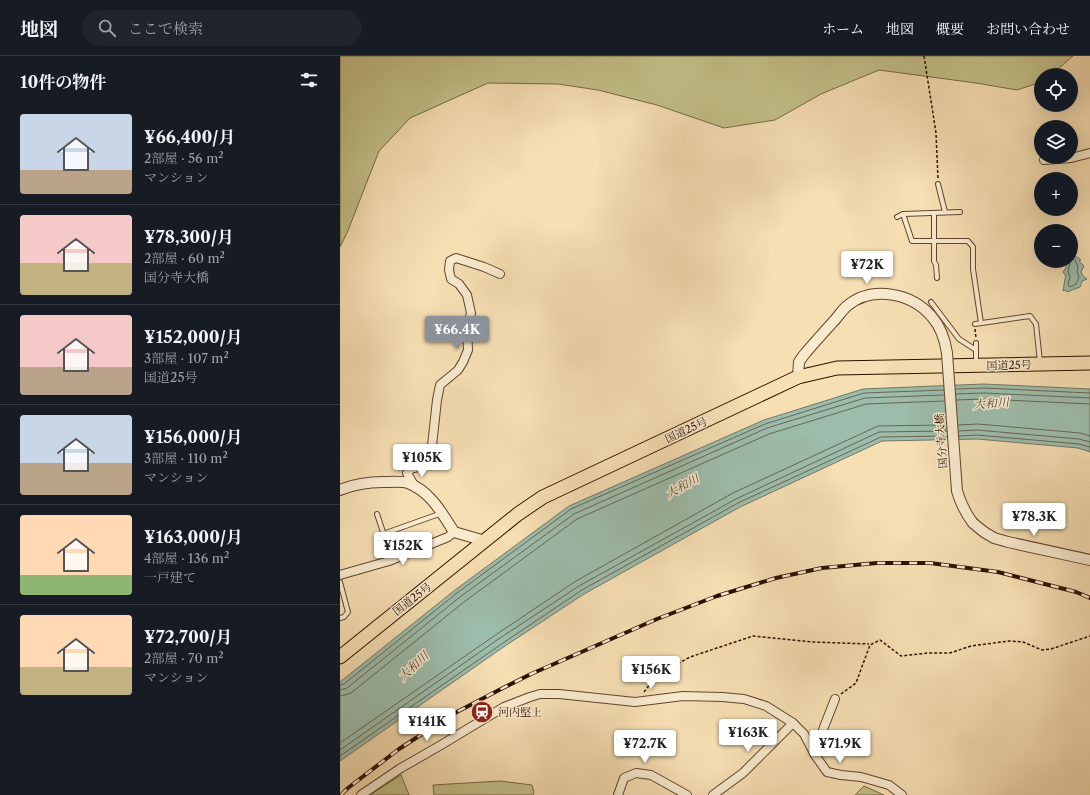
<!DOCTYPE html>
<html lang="ja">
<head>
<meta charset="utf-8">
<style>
  body { margin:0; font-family:"Libre Caslon Text","Noto Serif JP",serif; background:#20242c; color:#f1f3f6; height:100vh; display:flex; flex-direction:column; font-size:15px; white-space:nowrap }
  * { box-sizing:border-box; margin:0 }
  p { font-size:13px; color:#9ea1a6 }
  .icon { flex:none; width:22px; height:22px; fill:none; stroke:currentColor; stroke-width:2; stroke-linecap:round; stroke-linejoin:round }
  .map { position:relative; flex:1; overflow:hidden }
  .details { display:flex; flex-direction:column; background:#171b24; width:340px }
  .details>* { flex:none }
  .controls { position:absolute; left:694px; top:12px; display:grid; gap:8px }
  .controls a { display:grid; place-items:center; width:44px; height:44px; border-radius:50%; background:#171b24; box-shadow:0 4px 16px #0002; font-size:20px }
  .price { position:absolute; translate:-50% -34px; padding:0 9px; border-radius:4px; background:#fff; color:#222; font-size:13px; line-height:26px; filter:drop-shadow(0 1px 2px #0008) }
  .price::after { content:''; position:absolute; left:50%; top:24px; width:12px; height:9px; margin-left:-6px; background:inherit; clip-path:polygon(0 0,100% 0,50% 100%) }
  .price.current { background:#8c9099; color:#fff }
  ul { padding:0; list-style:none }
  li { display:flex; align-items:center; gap:12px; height:100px; padding:0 20px }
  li+li { border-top:1px solid #363941 }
  li span { display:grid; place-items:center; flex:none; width:112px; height:80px; border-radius:4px; color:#555 }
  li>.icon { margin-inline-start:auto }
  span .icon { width:48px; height:48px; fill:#fffc; stroke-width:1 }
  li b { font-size:17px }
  h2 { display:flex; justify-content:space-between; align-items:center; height:48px; padding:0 20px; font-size:17px }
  header { display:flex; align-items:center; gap:24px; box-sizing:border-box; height:56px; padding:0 20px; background:#171b24; border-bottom:1px solid #363941 }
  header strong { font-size:19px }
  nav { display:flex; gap:22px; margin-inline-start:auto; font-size:14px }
  .search { width:280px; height:36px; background:#20242c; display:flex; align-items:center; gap:10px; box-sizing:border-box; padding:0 14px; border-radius:22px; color:#9ea1a6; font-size:15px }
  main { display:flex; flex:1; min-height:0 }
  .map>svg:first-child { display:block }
  .green { fill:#c3c088; stroke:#796844 }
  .water { fill:#9dbdac; stroke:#717768 }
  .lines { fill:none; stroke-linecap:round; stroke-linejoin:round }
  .shore { stroke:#666656; stroke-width:1 }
  .service-casing { stroke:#61432e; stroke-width:6 }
  .minor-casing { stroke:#61432e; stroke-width:10 }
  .tertiary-casing { stroke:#61432e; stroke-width:12 }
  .trunk-casing { stroke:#2f0f01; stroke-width:15 }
  .path { stroke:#2f0f01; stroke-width:1.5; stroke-dasharray:3 2; stroke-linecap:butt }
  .service { stroke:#f9eace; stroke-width:4 }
  .minor { stroke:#f9eace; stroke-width:8 }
  .tertiary { stroke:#f9eace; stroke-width:10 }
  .trunk { stroke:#f6dfb3; stroke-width:13 }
  .rail-casing { stroke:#2f0f01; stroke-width:4 }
  .rail { stroke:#f9eace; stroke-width:2.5; stroke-dasharray:8; stroke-linecap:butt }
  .tertiary-bridge-casing { stroke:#61432e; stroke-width:12; stroke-linecap:butt }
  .tertiary-bridge { stroke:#f9eace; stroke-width:10 }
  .labels { text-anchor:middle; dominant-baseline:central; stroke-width:3; stroke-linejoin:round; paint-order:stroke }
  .street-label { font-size:11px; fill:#2f0f01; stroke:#f9eace }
  .poi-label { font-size:11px; fill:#2f0f01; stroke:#f9eace; text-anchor:start }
  .water-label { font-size:12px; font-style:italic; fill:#564c3d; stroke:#f9eace }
</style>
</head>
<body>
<header>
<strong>地図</strong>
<div class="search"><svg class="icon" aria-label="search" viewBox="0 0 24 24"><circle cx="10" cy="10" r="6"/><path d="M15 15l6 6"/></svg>ここで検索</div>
<nav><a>ホーム</a><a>地図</a><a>概要</a><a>お問い合わせ</a></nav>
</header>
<main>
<section class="details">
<h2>10件の物件<svg class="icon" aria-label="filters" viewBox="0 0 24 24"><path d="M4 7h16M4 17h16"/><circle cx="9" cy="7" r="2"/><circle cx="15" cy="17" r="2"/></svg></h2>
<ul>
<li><span style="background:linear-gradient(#c9d6e8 70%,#b9a48a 0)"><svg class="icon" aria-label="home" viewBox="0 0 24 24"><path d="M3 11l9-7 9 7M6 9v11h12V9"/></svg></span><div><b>¥66,400/月</b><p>2部屋 · 56 m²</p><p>マンション</p></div></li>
<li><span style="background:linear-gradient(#f6c9c9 60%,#c2b280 0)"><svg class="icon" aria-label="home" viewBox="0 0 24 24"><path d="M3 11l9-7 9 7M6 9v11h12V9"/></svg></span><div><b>¥78,300/月</b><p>2部屋 · 60 m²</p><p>国分寺大橋</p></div></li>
<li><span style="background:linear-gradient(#f6c9c9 65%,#b9a48a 0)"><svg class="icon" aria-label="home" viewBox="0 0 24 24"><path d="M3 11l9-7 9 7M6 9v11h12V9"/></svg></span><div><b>¥152,000/月</b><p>3部屋 · 107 m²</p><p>国道25号</p></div></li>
<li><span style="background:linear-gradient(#c9d6e8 60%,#b9a48a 0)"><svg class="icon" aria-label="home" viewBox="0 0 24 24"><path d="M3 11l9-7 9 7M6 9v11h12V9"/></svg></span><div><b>¥156,000/月</b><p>3部屋 · 110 m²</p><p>マンション</p></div></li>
<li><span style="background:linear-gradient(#ffd9b3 75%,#8fb573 0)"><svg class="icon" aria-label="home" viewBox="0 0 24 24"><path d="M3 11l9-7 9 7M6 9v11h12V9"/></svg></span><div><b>¥163,000/月</b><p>4部屋 · 136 m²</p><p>一戸建て</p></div></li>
<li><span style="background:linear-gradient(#ffd9b3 65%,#c2b280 0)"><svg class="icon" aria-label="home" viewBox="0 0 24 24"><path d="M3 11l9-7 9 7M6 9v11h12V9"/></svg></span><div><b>¥72,700/月</b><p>2部屋 · 70 m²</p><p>マンション</p></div></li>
</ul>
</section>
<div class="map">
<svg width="750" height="739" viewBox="0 0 750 739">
  <rect width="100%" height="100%" fill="#f6dfb3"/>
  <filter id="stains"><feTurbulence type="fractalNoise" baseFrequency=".005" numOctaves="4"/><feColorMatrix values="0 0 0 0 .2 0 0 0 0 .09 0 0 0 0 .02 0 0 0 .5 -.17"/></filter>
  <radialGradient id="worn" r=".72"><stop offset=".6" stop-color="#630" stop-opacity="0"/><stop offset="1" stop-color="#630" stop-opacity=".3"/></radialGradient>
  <g class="green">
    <polygon points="0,0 733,0 711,19 701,19 701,26 677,34 636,27 539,14 481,38 435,64 384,72 317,49 258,34 218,28 148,27 70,62 39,95 7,177 0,191"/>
    <polygon points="61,719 69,739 30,739"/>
    <polygon points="160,725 192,729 194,736 193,739 94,739 93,729"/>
    <polygon points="524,730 544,739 515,739"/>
  </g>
  <g class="water">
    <path d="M731 198 734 199 741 204 739 205 744 210 741 216 743 220 747 223 742 225 740 231 727 236 725 234 723 235 725 223 726 220 723 216C725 213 728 209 726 205H731Z"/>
    <polygon points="644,328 750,333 750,396 738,392 637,383 542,385 400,451 244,538 162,592 0,705 0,626 115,534 229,450 424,364 523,333"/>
  </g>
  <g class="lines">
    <g class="shore">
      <polyline points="730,205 728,216 730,221 728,229 730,231 736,228 739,221 737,216 738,211 735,204 733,203 731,204"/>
      <polyline points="616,333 644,332 750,337"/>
      <polyline points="616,338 644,337 750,342"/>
      <polyline points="616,344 644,343 750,348"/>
      <polyline points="618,369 638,368 740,377 750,380"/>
      <polyline points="619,375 637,374 739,383 750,386"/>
      <polyline points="619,380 637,379 739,388 750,391"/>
      <polyline points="0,629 4,628 117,537 231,453 425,368 524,337 604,334"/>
      <polyline points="0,634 7,632 120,541 234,458 427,372 525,342 604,339"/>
      <polyline points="0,640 5,639 11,637 124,546 237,463 429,378 526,348 604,345"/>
      <polyline points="0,687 154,580 236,525 393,437 538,370 606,369"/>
      <polyline points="0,694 157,584 239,530 396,443 539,376 607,375"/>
      <polyline points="0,700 160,589 242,534 398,447 541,381 607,380"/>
    </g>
    <g class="service-casing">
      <g id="service">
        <polyline points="598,128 605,156"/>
        <polyline points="594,157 594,205 596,209 597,222"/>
        <polyline points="563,158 572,185 628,185 633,191 633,213 641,267"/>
        <polyline points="557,161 563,158 620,156"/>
        <polyline points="591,246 619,283 636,294"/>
        <polyline points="635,268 690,260 696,268 700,306"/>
        <polyline points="636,307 636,287"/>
        <polyline points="37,458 52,503"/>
        <polyline points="43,478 102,457"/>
        <polyline points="0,526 8,556 4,561 0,562"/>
      </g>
    </g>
    <g class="minor-casing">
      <g id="minor">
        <polyline points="704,104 731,102 750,97"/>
        <polyline points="75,431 67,417 71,413 90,408 97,344 100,329 118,314 123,306 128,294 127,274 131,257 127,239 119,228 111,223 109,214 110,205 116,202 144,211 160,218"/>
        <polyline points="0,519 49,505 108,481 114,476"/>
        <polyline points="495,643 484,671 475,699 487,716 501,719 521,721 549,729 562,739"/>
        <polyline points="21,739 61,712 101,689 164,651 190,641 200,638 219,638 295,646 343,640 382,641 404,643 426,650 453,667 464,678 475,699"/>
        <polyline points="278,739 284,722 296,717 311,719 347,739"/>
        <polyline points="373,739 403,717 453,667"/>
      </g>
    </g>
    <g class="tertiary-casing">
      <g id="tertiary">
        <path d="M458 321 459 306 463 300C473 288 483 277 493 266 498 261 502 254 507 250 532 229 572 237 592 261 601 271 605 284 607 297"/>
        <path d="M0 434C14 428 28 426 43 426 49 426 62 425 68 427 90 435 102 457 114 476L145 485"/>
        <polyline points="633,467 644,476 654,482 668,486 750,504"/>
      </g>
    </g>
    <g class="trunk-casing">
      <polyline id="trunk" points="0,601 178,458 203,441 458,321 497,312 750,307"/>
    </g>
    <g class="path">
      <polyline points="584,0 596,77 598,123"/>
      <polyline points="635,273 636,282"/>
      <polyline points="304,636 317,619 350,601 413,580 473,586 529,588"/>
      <polyline points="501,638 516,627 530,589 540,584 561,600 588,597 610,597 631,590 669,585 683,586 702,594 711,593 750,580"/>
    </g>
    <use href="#service" class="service"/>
    <use href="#minor" class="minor"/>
    <use href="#tertiary" class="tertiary"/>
    <use href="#trunk" class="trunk"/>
    <g class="rail-casing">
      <polyline id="rail" points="1,739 8,732 59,693 113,658 161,633 191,618 317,563 377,540 436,522 482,512 537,507 590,507 658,516 736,536 750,542"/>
    </g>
    <use href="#rail" class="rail"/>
    <g class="tertiary-bridge-casing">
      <path id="tertiary-bridge" d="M607 297 617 435C621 448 625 457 633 467"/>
    </g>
    <use href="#tertiary-bridge" class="tertiary-bridge"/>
  </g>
  <defs>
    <g id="station-disc" transform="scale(1.15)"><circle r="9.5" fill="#8f2418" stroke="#f9eace"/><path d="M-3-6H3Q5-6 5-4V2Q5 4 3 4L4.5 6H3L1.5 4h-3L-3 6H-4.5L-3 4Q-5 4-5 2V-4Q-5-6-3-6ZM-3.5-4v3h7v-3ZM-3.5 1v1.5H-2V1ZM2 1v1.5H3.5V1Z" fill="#fff"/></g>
  </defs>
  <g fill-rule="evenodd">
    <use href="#station-disc" x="142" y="656"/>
  </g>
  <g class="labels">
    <g class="street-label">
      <text transform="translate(669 309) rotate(-1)">国道25号</text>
      <text transform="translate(346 374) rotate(-25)">国道25号</text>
      <text transform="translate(601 385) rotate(-94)">国分寺大橋</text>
      <text transform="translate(72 543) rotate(-38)">国道25号</text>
    </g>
    <g class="poi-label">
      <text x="158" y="656">河内堅上</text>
    </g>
    <g class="water-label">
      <text transform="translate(651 347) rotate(-4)">大和川</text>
      <text transform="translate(342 430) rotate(-29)">大和川</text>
      <text transform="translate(73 610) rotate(-43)">大和川</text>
    </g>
  </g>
  <rect width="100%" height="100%" filter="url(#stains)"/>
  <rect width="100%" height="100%" fill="url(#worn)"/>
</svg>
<div class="controls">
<a><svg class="icon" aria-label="locate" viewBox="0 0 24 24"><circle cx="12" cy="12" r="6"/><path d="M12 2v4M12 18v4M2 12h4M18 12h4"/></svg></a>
<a><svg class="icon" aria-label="layers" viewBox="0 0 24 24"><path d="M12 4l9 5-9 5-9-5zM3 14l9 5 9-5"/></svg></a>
<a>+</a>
<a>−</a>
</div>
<b class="price" style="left:527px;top:229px">¥72K</b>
<b class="price current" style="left:117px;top:294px">¥66.4K</b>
<b class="price" style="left:82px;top:422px">¥105K</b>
<b class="price" style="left:694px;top:481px">¥78.3K</b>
<b class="price" style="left:63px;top:510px">¥152K</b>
<b class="price" style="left:311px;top:634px">¥156K</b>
<b class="price" style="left:87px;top:686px">¥141K</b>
<b class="price" style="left:408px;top:697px">¥163K</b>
<b class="price" style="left:305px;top:708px">¥72.7K</b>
<b class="price" style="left:500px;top:708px">¥71.9K</b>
</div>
</main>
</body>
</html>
